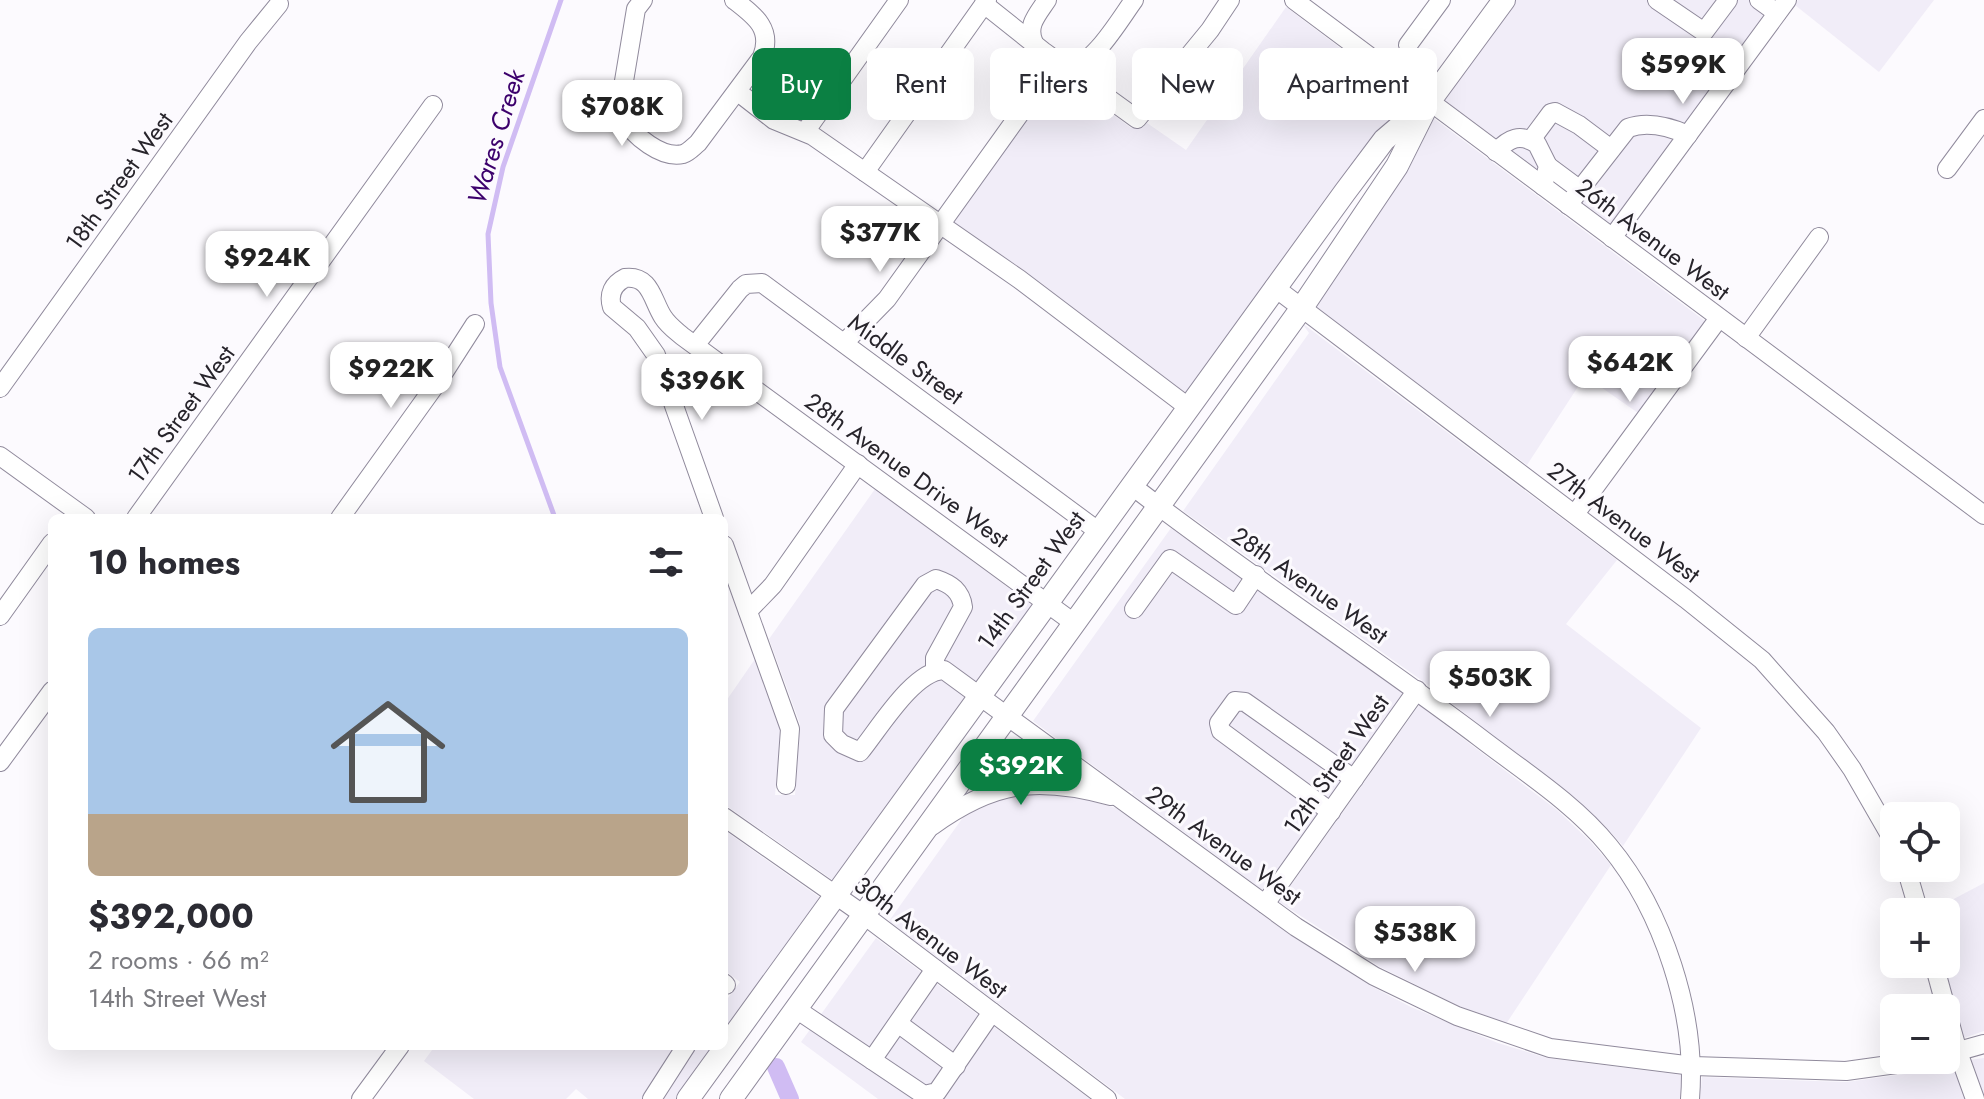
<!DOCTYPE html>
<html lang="en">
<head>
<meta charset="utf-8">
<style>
  body { margin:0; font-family:Jost,sans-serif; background:#f7f7f7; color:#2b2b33; height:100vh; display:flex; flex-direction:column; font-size:30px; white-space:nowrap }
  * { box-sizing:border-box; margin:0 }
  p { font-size:26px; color:#7c7c81 }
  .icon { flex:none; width:44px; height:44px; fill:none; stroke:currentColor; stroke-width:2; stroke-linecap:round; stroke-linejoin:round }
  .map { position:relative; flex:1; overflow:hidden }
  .panel { position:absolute; left:48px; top:514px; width:680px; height:536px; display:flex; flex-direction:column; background:#fff; border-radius:12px; box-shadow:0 8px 32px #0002 }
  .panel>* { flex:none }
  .guide { position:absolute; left:752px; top:48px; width:760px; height:72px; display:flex; gap:16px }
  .tools { position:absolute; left:1880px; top:802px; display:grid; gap:16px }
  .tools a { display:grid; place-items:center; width:80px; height:80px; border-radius:12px; background:#fff; box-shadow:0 8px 32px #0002; font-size:40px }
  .price { position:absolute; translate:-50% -68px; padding:0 18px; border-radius:16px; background:#fff; color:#222; font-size:26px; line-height:52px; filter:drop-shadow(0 2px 4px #0008) }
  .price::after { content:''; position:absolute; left:50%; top:48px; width:24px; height:18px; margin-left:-12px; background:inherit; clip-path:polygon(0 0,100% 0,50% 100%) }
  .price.current { background:#0b8043; color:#fff }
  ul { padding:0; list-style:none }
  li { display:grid; align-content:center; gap:16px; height:424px; padding:0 40px }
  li+li { border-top:2px solid #e1e1e2 }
  li span { display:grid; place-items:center; height:248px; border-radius:12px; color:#555 }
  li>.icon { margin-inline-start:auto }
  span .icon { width:144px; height:144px; fill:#fffc; stroke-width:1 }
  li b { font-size:34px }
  h2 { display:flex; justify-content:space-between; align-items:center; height:96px; padding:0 40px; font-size:34px }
  .tag { padding:0 28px; border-radius:12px; background:#fff; box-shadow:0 8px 32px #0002; font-size:28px; line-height:72px }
  .tag.current { background:#0b8043; color:#fff }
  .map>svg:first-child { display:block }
  .built { fill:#f1edf8 }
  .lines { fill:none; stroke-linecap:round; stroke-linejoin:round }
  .stream { stroke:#d0bcf3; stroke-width:5 }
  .canal { stroke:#d0bcf3; stroke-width:18 }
  .minor-casing { stroke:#908a9c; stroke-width:20 }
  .major-casing { stroke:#908a9c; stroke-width:24 }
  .minor { stroke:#fff; stroke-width:18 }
  .major { stroke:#fff; stroke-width:22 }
  .labels { text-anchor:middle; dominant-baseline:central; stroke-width:6; stroke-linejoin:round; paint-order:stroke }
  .street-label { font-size:24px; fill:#27242b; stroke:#fcfafe }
  .water-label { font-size:26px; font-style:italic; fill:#3c006c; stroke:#fcfafe }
</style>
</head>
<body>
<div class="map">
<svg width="1984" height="1099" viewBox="0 0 1984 1099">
  <rect width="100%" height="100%" fill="#fcfafe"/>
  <g class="built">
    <polygon points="1515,0 1775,0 1611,224 1443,99"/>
    <polygon points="1798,0 1934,0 1879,72 1795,5"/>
    <polygon points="1286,7 1413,103 1377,134 1186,393 1025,271 954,222 1059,75 1059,79 1066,79 1131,128 1143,127 1147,123 1186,150"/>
    <polygon points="1432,117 1705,321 1638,413 1585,376 1527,465 1314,306 1406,170"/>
    <polygon points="1302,323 1617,560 1566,624 1701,728 1623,846 1605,826 1569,794 1431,687 1183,511 1309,333"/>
    <polygon points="875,489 1033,606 834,881 724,804 724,704 755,659 781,731 775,795 795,795 800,724 769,639"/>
    <polygon points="1171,528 1404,693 1264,891 1132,794 1133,792 1126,790 1033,721"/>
    <polygon points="1419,705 1557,810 1590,841 1611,865 1506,1024 1461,1007 1380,967 1279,902"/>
    <polygon points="1041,794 1072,796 1116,808 1290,935 1369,985 1411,1007 1498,1043 1547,1058 1682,1075 1681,1099 1125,1099 889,921 964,816 996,801 1020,795"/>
    <polygon points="724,830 822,899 724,1034 724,996 728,998 740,982 724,970"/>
    <polygon points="1984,883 1984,1031 1961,1039 1942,964 1946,964 1946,912 1929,912"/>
    <polygon points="876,938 1090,1099 878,1099 801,1042"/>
    <polygon points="435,1046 715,1046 677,1099 588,1099 576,1089 566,1099 474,1099 424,1061"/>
    <polygon points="1984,1058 1984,1099 1700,1099 1702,1077 1846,1082 1919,1072 1955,1062"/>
  </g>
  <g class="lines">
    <polyline class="stream" points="555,518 500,367 491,303 488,234 503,167 561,0"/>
    <polyline class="canal" points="776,1067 790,1099"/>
    <g class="minor-casing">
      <g id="minor">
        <path d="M643 0 636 9 621 99C622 105 622 113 624 118 633 136 662 159 683 154 689 152 693 147 698 143L762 57C773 29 755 16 734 0"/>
        <polyline points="1294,0 1984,515"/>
        <polyline points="1657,0 1704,32 1728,0"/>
        <polyline points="1759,0 1777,13"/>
        <polyline points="984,4 1043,51 1137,119 1210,30 1230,0"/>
        <path d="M1034 43C1026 26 1037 15 1047 0"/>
        <polyline points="1408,45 1441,0"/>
        <path d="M1069 68C1093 66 1120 19 1134 0"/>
        <polyline points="738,92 774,120 813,136 1019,279 1188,407"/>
        <polyline points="805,132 899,0"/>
        <polyline points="1531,140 1551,113 1555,112 1579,125 1611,149"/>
        <path d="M1496 152C1509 138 1520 133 1537 144L1548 166 1543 186"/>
        <polyline points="1548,166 1579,189"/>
        <polyline points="1947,169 1984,119"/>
        <polyline points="865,172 987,0"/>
        <path d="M1568 205 1628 128C1647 121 1670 127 1688 135"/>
        <polyline points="1612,238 1787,0"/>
        <polyline points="1274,287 1686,599 1762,660 1826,732 1852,769 1894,842"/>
        <polyline points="1746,338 1819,237"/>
        <polyline points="844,343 887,299 1057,62"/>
        <polyline points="696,344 740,289 746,284 762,283 1098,531"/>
        <polyline points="0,388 248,42 279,4"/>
        <polyline points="0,456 86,518"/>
        <path d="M1131 485C1244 573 1365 651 1479 737 1523 771 1574 803 1609 846 1663 911 1697 1015 1690 1099"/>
        <polyline points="1575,514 1719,318"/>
        <polyline points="136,518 433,105"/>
        <polyline points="340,518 439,380 475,324"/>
        <path d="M714 518 656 355 637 328 612 307C608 294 613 284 625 278 651 275 652 300 663 317 668 325 675 330 682 336L1074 623"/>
        <polyline points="724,545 790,729 786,785"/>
        <polyline points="1134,609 1170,559 1236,605 1256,575"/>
        <polyline points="748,611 773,585 858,464"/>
        <polyline points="0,616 52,543"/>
        <path d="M935 670V658L963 607C961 591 951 584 936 579L925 585 834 709 833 735 842 744 860 752C879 729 913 671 944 670L1296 927 1374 976 1457 1016 1550 1048 1693 1066 1846 1071 1925 1060"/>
        <polyline points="0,762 52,691"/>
        <polyline points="1331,812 1221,731 1219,723 1235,701 1245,702 1354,779"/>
        <polyline points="724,817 864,915 1107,1099"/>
        <path d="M932 826C994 781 1037 776 1111 796"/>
        <polyline points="1906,868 1919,912"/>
        <polyline points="1265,904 1417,690"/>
        <polyline points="1934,964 1946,1008"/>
        <polyline points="724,983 726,985"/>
        <polyline points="796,1009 924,1095 937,1092 992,1012"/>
        <polyline points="1946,1009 1958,1052 1975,1099"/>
        <polyline points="899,1024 956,1066"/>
        <polyline points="1948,1054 1984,1044"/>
        <polyline points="872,1060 935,969"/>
        <polyline points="361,1099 400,1046"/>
        <polyline points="652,1099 686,1046"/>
      </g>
    </g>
    <g class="major-casing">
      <g id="major">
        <polyline points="688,1099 1345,192 1384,140 1425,105"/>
        <polyline points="731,1099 1301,309 1397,166 1429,102 1504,0"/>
      </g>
    </g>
    <use href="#minor" class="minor"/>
    <use href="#major" class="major"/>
  </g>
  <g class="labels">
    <g class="street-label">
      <text transform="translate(119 181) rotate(-54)">18th Street West</text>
      <text transform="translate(1653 239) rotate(37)">26th Avenue West</text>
      <text transform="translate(906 359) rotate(36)">Middle Street</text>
      <text transform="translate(181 414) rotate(-54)">17th Street West</text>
      <text transform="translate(907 470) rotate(36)">28th Avenue Drive West</text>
      <text transform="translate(1624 522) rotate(37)">27th Avenue West</text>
      <text transform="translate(1031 580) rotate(-54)">14th Street West</text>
      <text transform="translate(1310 585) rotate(35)">28th Avenue West</text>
      <text transform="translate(1336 764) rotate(-55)">12th Street West</text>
      <text transform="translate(1224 845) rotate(36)">29th Avenue West</text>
      <text transform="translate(931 937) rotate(37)">30th Avenue West</text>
    </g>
    <g class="water-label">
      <text transform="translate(496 137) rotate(-73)">Wares Creek</text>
    </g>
  </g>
</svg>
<div class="tools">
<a><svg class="icon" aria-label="locate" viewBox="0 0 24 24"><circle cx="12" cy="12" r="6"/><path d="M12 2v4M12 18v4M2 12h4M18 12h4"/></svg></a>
<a>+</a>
<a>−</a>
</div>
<b class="price" style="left:1683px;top:106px">$599K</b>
<b class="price" style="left:622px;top:148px">$708K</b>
<b class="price" style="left:880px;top:274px">$377K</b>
<b class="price" style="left:267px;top:299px">$924K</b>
<b class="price" style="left:1630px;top:404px">$642K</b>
<b class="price" style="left:391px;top:410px">$922K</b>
<b class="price" style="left:702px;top:422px">$396K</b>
<b class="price" style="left:1490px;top:719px">$503K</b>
<b class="price current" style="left:1021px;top:807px">$392K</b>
<b class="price" style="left:1415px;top:974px">$538K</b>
<div class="guide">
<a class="tag current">Buy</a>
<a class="tag">Rent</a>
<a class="tag">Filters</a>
<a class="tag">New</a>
<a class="tag">Apartment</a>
</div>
<section class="panel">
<h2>10 homes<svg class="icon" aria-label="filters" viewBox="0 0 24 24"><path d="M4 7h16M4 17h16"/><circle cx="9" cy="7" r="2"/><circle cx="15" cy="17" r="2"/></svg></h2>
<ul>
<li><span style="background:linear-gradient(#a9c7e8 75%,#b9a48a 0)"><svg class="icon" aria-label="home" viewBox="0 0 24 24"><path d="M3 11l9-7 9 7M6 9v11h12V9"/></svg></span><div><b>$392,000</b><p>2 rooms · 66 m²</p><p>14th Street West</p></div></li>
</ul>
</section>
</div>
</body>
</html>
